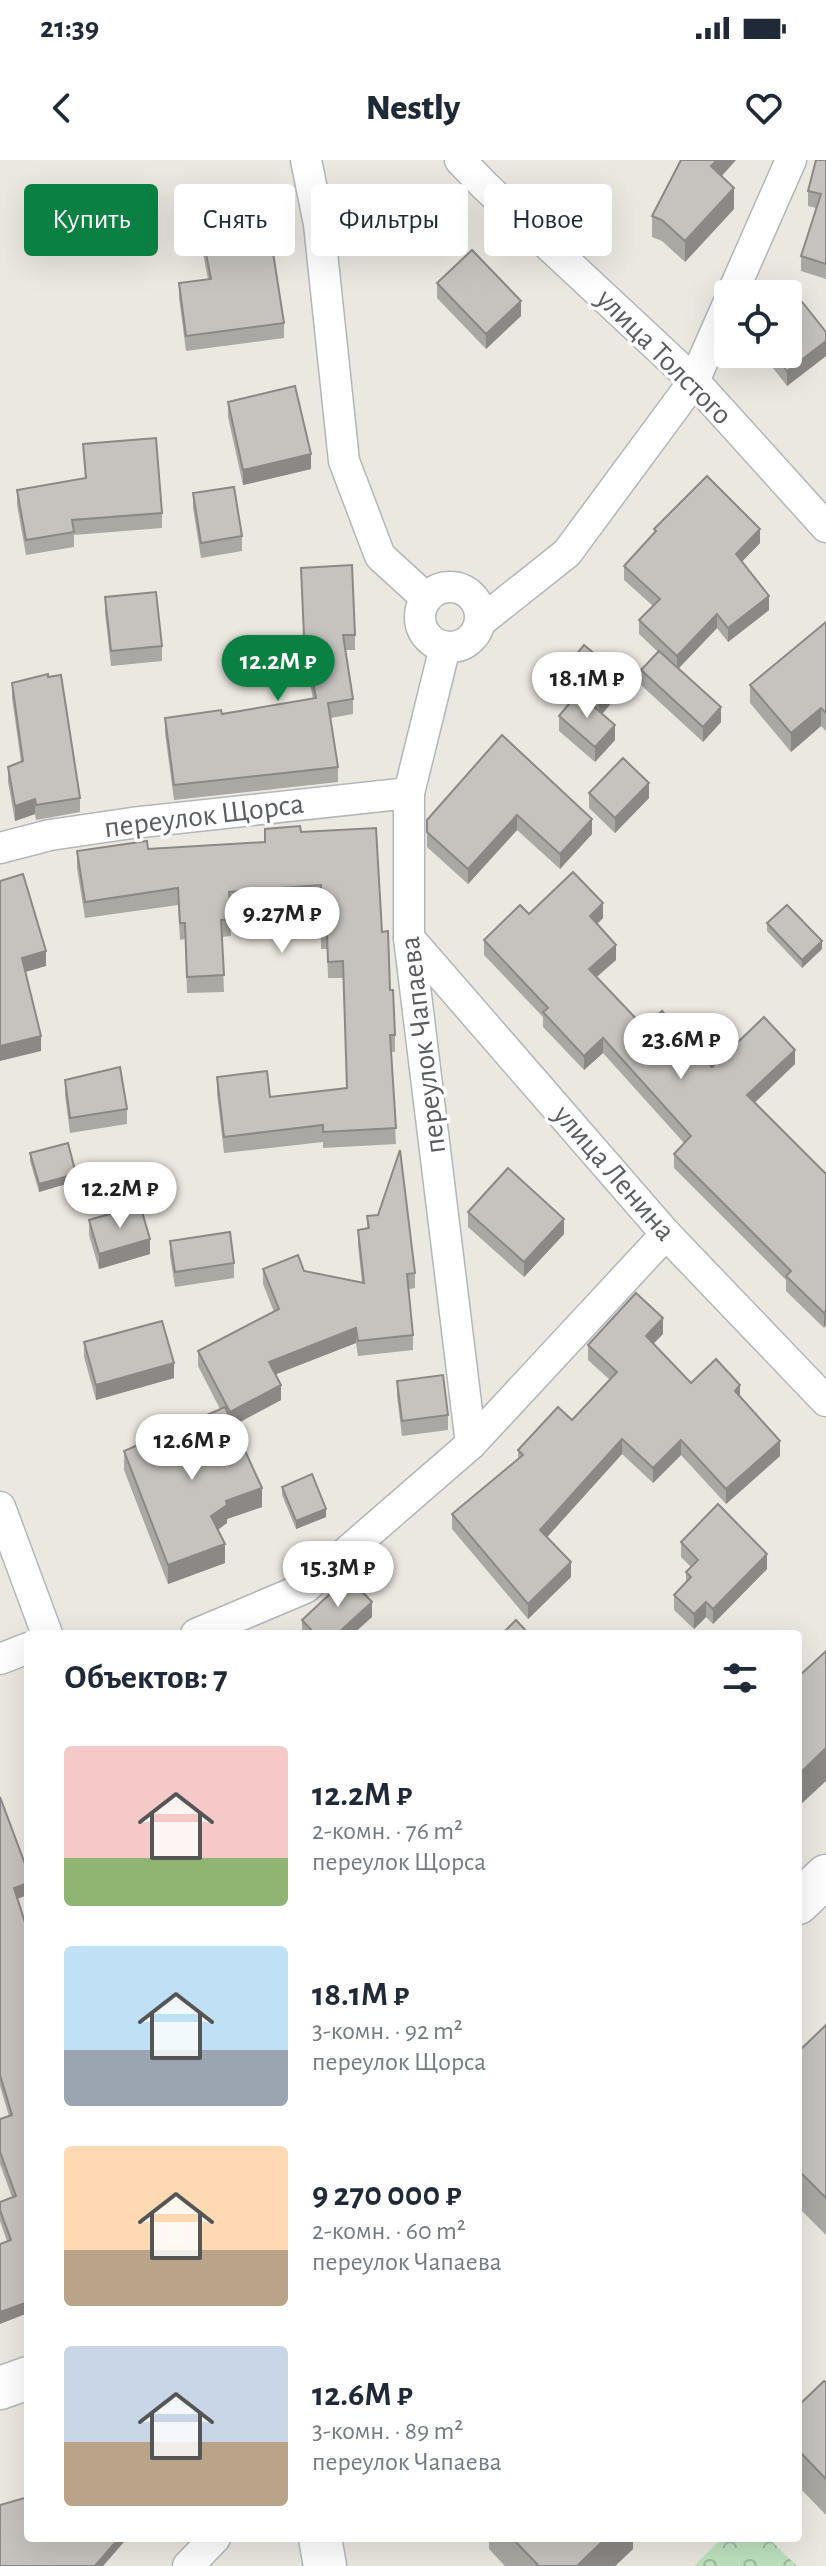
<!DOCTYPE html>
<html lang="ru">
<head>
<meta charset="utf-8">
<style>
  body { margin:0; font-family:"Alegreya Sans",sans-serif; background:#f6f6f7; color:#1f2937; height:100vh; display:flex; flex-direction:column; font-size:30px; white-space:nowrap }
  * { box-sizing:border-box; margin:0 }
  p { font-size:26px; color:#747a83 }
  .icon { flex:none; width:44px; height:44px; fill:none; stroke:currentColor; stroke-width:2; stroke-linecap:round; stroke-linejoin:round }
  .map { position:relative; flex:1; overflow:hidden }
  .panel { position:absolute; left:24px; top:1470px; width:778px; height:912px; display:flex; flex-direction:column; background:#fff; border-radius:8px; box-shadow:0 8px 32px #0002 }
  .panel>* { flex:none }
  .top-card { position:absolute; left:24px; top:24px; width:778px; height:72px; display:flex; gap:16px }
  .fabs { position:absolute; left:714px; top:120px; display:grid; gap:16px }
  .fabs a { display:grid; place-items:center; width:88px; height:88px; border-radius:8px; background:#fff; box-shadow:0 8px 32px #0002; font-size:40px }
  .price { position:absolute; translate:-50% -68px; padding:0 18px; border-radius:28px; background:#fff; color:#222; font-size:26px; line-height:52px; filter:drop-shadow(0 2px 4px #0008) }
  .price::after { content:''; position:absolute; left:50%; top:48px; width:24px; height:18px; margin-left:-12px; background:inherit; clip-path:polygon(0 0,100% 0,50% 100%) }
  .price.active { background:#0b8043; color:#fff }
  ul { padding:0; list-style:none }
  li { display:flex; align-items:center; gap:24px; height:200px; padding:0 40px }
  li span { display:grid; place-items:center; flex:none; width:224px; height:160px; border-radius:8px; color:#555 }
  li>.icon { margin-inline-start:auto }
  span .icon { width:96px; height:96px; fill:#fffc; stroke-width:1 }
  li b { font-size:34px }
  h2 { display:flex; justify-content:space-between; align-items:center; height:96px; padding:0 40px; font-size:34px }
  .pill { padding:0 28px; border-radius:8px; background:#fff; box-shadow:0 8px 32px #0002; font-size:28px; line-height:72px }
  .pill.active { background:#0b8043; color:#fff }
  .status { display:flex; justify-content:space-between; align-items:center; height:56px; padding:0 40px; background:#fff; direction:ltr }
  .status svg { height:22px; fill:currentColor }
  header { display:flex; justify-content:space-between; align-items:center; height:104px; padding:0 40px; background:#fff; font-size:36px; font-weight:800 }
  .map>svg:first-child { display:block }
  .forest { fill:url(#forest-crowns) }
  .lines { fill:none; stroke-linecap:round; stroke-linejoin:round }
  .street-casing { stroke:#b3b6ba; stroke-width:33 }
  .secondary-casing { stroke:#b4b7bc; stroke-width:45 }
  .street { stroke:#fff; stroke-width:30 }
  .secondary { stroke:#fff; stroke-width:42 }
  .wall { fill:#aaa8a3 }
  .shaded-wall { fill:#8b8885 }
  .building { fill:#c6c3be; stroke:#8b8885; stroke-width:2 }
  .labels { text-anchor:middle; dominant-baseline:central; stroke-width:7; stroke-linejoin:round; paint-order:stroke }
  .street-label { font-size:30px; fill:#595c60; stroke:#fff }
</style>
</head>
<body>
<div class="status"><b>21:39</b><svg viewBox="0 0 49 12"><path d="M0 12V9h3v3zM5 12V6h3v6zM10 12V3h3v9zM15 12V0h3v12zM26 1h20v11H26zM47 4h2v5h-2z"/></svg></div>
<header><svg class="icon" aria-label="back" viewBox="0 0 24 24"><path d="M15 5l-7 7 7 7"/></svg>Nestly<svg class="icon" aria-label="heart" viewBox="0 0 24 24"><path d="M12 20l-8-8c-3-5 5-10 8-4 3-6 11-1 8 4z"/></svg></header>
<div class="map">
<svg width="826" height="2406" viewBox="0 0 826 2406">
  <defs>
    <pattern id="forest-crowns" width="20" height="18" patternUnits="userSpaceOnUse" patternTransform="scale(2)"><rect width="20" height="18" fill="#bee2be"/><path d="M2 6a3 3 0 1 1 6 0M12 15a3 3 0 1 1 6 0" fill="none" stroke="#9dba9e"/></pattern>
  </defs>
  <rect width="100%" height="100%" fill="#ebe8e0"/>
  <polygon class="forest" points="715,2378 768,2378 797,2406 694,2406 718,2382"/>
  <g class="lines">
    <g class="street-casing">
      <g id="street">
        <polyline points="306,0 319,64 344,301 380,396 426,438"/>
        <polyline points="460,0 485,26 694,221 826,367"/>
        <polyline points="732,134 791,0"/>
        <circle cx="450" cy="457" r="30"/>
        <polyline points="480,462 567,393 694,221 728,144"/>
        <polyline points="445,487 409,633 409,778 471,1284"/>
        <polyline points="0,688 50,675 132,663 409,633"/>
        <polyline points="409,778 666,1074 826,1241"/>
        <polyline points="0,1347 47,1474"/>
        <polyline points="196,1474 305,1428 471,1284 666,1074"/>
        <polyline points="0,1499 28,1488"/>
        <polyline points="188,2406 215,2378"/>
      </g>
    </g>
    <g class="secondary-casing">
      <g id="secondary">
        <polyline points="798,1743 826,1716"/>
        <polyline points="0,2228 28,2218"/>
        <polyline points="320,2378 325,2406"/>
      </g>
    </g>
    <use href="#street" class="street"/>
    <use href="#secondary" class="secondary"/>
  </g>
  <g class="wall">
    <polygon points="736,0 722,16 734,49 685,102 662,81 652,77 652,56"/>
    <polygon points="826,0 826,119 801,111 801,96 816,48 808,46 808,31"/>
    <polygon points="197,48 284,163 284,178 186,191 179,138 179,123 208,119 197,63"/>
    <polygon points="437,123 521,156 486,189 437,138"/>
    <polygon points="826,172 826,196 787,226 762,194 788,194"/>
    <polygon points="228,242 311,309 243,325 228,257"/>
    <polygon points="83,284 162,353 162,368 74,375 74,387 26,395 17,345 17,330 85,318"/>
    <polygon points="193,333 242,376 242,391 201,398 193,348"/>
    <polygon points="654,369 760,383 742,401 769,450 728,482 717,468 679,508 721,562 703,582 641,525 641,510 658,492 639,474 639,460 653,446 624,420 624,406 654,373"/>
    <polygon points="301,408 355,475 355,490 345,490 353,539 353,554 330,558 338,607 338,622 174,640 165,573 165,558 222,554 313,539 304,491"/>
    <polygon points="105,437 162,486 162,501 111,506 105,452"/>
    <polygon points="826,462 826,571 821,566 791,592 750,543 750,525"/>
    <polygon points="562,512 621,531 602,554 615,580 595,602 559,571 559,556 574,538 562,527"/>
    <polygon points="12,523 80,638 80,652 36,660 35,654 15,661 8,622 8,607 21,602 12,538"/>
    <polygon points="502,575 592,674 560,709 517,670 468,724 427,687 427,660"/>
    <polygon points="589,633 649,638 615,673 589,648"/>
    <polygon points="265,669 301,672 382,772 395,875 395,892 391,892 396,984 323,988 323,982 224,993 217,934 217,917 270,937 347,928 343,818 328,818 327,789 321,789 321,742 230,749 231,776 222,777 224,832 187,833 185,779 180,780 178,745 85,758 77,708 77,691 148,689 265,682"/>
    <polygon points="529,754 603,758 597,764 616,800 597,817 644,867 712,907 795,904 755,942 826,1014 824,1168 786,1131 786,1120 674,1008 674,994 684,983 603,893 584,910 543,867 543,857 484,795 484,780"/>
    <polygon points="767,763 822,789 802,808 767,771"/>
    <polygon points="65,920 127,949 127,964 70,973 65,935"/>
    <polygon points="30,993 76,1021 39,1032 30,1001"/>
    <polygon points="468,1052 564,1074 524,1117 468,1067"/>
    <polygon points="367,1056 415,1113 415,1128 409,1129 413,1175 413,1190 358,1196 356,1183 276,1214 281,1240 233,1266 262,1347 227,1359 227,1363 218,1370 225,1403 168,1424 124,1310 124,1291 220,1249 198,1206 198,1191 274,1152 263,1124 263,1109 304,1111 362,1123 358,1085 358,1070 367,1069"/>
    <polygon points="89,1060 150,1094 99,1109 89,1075"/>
    <polygon points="170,1081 234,1103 234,1118 175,1127 170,1096"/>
    <polygon points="663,1174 653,1184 691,1223 740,1238 780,1296 726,1344 681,1295 653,1323 622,1294 547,1377 571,1417 528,1459 452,1369 452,1354 518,1299 518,1290 572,1260 610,1220 588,1200 588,1185"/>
    <polygon points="84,1182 174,1218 96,1240 84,1197"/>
    <polygon points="397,1221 448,1255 448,1270 402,1276 397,1236"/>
    <polygon points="282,1327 326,1357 296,1369 282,1335"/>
    <polygon points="681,1382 767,1409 713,1464 706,1457 694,1469 674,1450 674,1435 686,1423 686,1412 691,1407 681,1397"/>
    <polygon points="372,1457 353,1474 302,1474 302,1460"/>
    <polygon points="0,1637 18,1738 28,2153 7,2081 0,2061 0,2042 12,2037 0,2004 0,1959 9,1956 0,1926"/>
    <polygon points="826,1865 826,2075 798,2047 798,1892"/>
    <polygon points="826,2222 826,2355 798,2326 798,2246"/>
    <polygon points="489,2378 633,2378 633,2389 615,2406 505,2406 489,2389"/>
  </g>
  <g class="shaded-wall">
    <polygon points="717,0 736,0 711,27 711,6"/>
    <polygon points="734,28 734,49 685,102 685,81"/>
    <polygon points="521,141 521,156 486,189 486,174"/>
    <polygon points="826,181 826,196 787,226 787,211"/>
    <polygon points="311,294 311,309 243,325 243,310"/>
    <polygon points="760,369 760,383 736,408 736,394"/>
    <polygon points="769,436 769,450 728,482 728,468"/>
    <polygon points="717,454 717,468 677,510 677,496"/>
    <polygon points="621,516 621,531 599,558 599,543"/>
    <polygon points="721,547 721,562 703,582 703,567"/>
    <polygon points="821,548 821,566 791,592 791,573"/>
    <polygon points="615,565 615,580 595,602 595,587"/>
    <polygon points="649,623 649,638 615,673 615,658"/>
    <polygon points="35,639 35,654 15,661 15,646"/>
    <polygon points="517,655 517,670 468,724 468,709"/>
    <polygon points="592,659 592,674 560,709 560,694"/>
    <polygon points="603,743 603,758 590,771 590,756"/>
    <polygon points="822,781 822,789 802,808 802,800"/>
    <polygon points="616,785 616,800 589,823 589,809"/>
    <polygon points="46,791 46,806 22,813 22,798"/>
    <polygon points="41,876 41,891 0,901 0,886"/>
    <polygon points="603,878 603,893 584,910 584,896"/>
    <polygon points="795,890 795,904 747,950 747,935"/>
    <polygon points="76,1014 76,1021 39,1032 39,1024"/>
    <polygon points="564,1059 564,1074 524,1117 524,1102"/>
    <polygon points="150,1079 150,1094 99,1109 99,1094"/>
    <polygon points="826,1150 826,1165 824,1168 824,1153"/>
    <polygon points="663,1158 663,1174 646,1191 646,1176"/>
    <polygon points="356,1168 356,1183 269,1217 269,1202"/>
    <polygon points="174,1203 174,1218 96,1240 96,1225"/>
    <polygon points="281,1225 281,1240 230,1267 230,1252"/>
    <polygon points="740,1225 740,1240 735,1231"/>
    <polygon points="622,1279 622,1294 540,1385 540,1370"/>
    <polygon points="681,1280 681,1295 653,1323 653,1308"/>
    <polygon points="780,1281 780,1296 726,1344 726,1329"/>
    <polygon points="262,1328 262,1347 227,1359 227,1363 211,1374 211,1356 226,1341"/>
    <polygon points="326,1349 326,1357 296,1369 296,1361"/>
    <polygon points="225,1384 225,1403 168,1424 168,1405"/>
    <polygon points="767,1394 767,1409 713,1464 713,1449"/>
    <polygon points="571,1402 571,1417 528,1459 528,1444"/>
    <polygon points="372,1442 372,1457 353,1474 337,1474"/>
    <polygon points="706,1442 706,1457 694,1469 694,1454"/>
    <polygon points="826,1588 826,1621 798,1647 798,1615"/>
    <polygon points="28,1723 28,1735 14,1740 14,1728"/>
    <polygon points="28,2142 28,2153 0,2164 0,2152"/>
    <polygon points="119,2378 124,2378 124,2382 103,2406 95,2406"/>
    <polygon points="606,2378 633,2378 633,2389 615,2406 577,2406"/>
  </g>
  <g class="building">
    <polygon points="681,0 717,0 711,6 734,28 685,81 662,60 652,56"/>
    <polygon points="816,0 826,0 826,104 801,96 821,34 808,31"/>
    <polygon points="264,35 284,163 186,176 179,123 211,119 197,48"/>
    <polygon points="472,90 521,141 486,174 437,123"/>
    <polygon points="799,138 826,172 826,181 787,211 774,194 788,194 788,147"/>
    <polygon points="295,226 311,294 243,310 228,242"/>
    <polygon points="156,278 162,353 72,360 74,372 26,380 17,330 86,318 83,284"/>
    <polygon points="707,316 760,369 736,394 769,436 728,468 717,454 677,496 639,460 660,439 624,406 656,371 654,369"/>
    <polygon points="234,327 242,376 201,383 193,333"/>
    <polygon points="352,405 355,475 343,475 353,539 328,543 338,607 174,625 165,558 221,550 222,554 316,538 304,476 301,408"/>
    <polygon points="156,432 162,486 111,491 105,437"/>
    <polygon points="826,462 826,553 821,548 791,573 750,525"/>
    <polygon points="584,485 621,516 599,543 562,512"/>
    <polygon points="659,491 721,547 703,567 641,510"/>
    <polygon points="48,514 48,517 61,515 80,638 36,645 35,639 15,646 8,607 23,601 12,523"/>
    <polygon points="578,533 615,565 595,587 559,556"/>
    <polygon points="502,575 592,659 560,694 517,655 468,709 427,672 427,660"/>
    <polygon points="623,598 649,623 615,658 589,633"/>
    <polygon points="300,666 301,672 376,668 382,772 388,771 390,830 393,830 395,875 390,875 396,968 323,972 323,965 224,977 217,917 267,911 270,937 347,928 343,801 328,802 327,773 321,773 321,725 229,732 231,759 221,760 224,815 187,817 185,763 180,763 178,728 85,742 77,691 147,681 148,689 265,682 265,669"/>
    <polygon points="573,712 603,743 590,756 616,785 589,809 644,867 662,851 712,907 764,857 795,890 747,935 826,1014 826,1150 824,1153 786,1116 791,1111 674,994 691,976 603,878 584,896 543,852 548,848 484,780 520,745 529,754"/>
    <polygon points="23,714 46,791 22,798 41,876 0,886 0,721"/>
    <polygon points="787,745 822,781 802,800 767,763"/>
    <polygon points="120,907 127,949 70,958 65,920"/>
    <polygon points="68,983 76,1014 39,1024 30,993"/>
    <polygon points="400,990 415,1113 407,1114 413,1175 358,1181 356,1168 269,1202 281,1225 230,1252 198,1191 279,1149 263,1109 298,1095 304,1111 364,1123 358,1070 369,1068 367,1056 378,1055"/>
    <polygon points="508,1008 564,1059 524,1102 468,1052"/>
    <polygon points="140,1045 150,1079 99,1094 89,1060"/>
    <polygon points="230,1072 234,1103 175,1112 170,1081"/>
    <polygon points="636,1133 663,1158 646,1176 691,1223 716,1199 740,1225 735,1231 780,1281 726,1329 681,1280 653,1308 622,1279 540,1370 571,1402 528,1444 452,1354 523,1295 518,1290 558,1247 572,1260 617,1212 588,1185"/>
    <polygon points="162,1161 174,1203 96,1225 84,1182"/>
    <polygon points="443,1215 448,1255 402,1261 397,1221"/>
    <polygon points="225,1247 262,1328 226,1341 227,1345 211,1356 225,1384 168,1405 124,1291"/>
    <polygon points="312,1314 326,1349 296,1361 282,1327"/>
    <polygon points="718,1344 767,1394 713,1449 706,1442 694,1454 674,1435 691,1417 686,1412 698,1400 681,1382"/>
    <polygon points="348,1417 372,1442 337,1474 315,1474 302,1460"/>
    <polygon points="516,1460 529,1474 502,1474"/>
    <polygon points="826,1491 826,1588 798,1615 798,1517"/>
    <polygon points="0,1637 28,1712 28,1723 14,1728 28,1772 28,2142 0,2152 0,2084 11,2080 0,2050 0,2042 16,2036 0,1992 0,1959 12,1955 0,1915"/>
    <polygon points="826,1865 826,2038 798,2010 798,1892"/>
    <polygon points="824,2221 826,2222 826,2319 798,2290 798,2246"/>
    <polygon points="28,2337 28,2378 119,2378 95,2406 0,2406 0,2345"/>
    <polygon points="512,2378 606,2378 577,2406 539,2406"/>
  </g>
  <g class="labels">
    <g class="street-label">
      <text transform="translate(664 197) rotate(45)">улица Толстого</text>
      <text transform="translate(204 656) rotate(-7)">переулок Щорса</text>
      <text transform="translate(423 885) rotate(-97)">переулок Чапаева</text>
      <text transform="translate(614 1013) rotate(49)">улица Ленина</text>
    </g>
  </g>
</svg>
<div class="fabs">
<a><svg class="icon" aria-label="locate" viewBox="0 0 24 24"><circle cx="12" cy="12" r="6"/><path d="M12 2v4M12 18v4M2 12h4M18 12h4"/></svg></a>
</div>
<b class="price active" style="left:278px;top:543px">12.2M ₽</b>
<b class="price" style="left:587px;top:560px">18.1M ₽</b>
<b class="price" style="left:282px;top:795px">9.27M ₽</b>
<b class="price" style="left:681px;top:921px">23.6M ₽</b>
<b class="price" style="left:120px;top:1070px">12.2M ₽</b>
<b class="price" style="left:192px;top:1322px">12.6M ₽</b>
<b class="price" style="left:338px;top:1449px">15.3M ₽</b>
<div class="top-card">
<a class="pill active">Купить</a>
<a class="pill">Снять</a>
<a class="pill">Фильтры</a>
<a class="pill">Новое</a>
</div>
<section class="panel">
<h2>Объектов: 7<svg class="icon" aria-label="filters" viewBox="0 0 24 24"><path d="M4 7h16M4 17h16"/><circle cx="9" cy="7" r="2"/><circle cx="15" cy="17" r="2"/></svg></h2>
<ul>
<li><span style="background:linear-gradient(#f6c9c9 70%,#8fb573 0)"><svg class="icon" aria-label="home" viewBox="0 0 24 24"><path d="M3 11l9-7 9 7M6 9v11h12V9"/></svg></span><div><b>12.2M ₽</b><p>2-комн. · 76 m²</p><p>переулок Щорса</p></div></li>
<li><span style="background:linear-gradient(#bfe0f5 65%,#9aa5b1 0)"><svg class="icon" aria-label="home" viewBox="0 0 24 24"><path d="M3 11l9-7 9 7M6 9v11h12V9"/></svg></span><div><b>18.1M ₽</b><p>3-комн. · 92 m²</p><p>переулок Щорса</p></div></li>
<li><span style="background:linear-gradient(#ffd9b3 65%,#b9a48a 0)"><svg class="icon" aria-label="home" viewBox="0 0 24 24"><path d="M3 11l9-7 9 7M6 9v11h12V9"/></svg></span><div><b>9 270 000 ₽</b><p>2-комн. · 60 m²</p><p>переулок Чапаева</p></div></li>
<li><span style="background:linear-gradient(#c9d6e8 60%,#b9a48a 0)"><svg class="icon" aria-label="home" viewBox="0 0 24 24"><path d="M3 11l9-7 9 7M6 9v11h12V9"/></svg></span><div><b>12.6M ₽</b><p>3-комн. · 89 m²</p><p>переулок Чапаева</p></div></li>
</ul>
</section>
</div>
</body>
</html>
